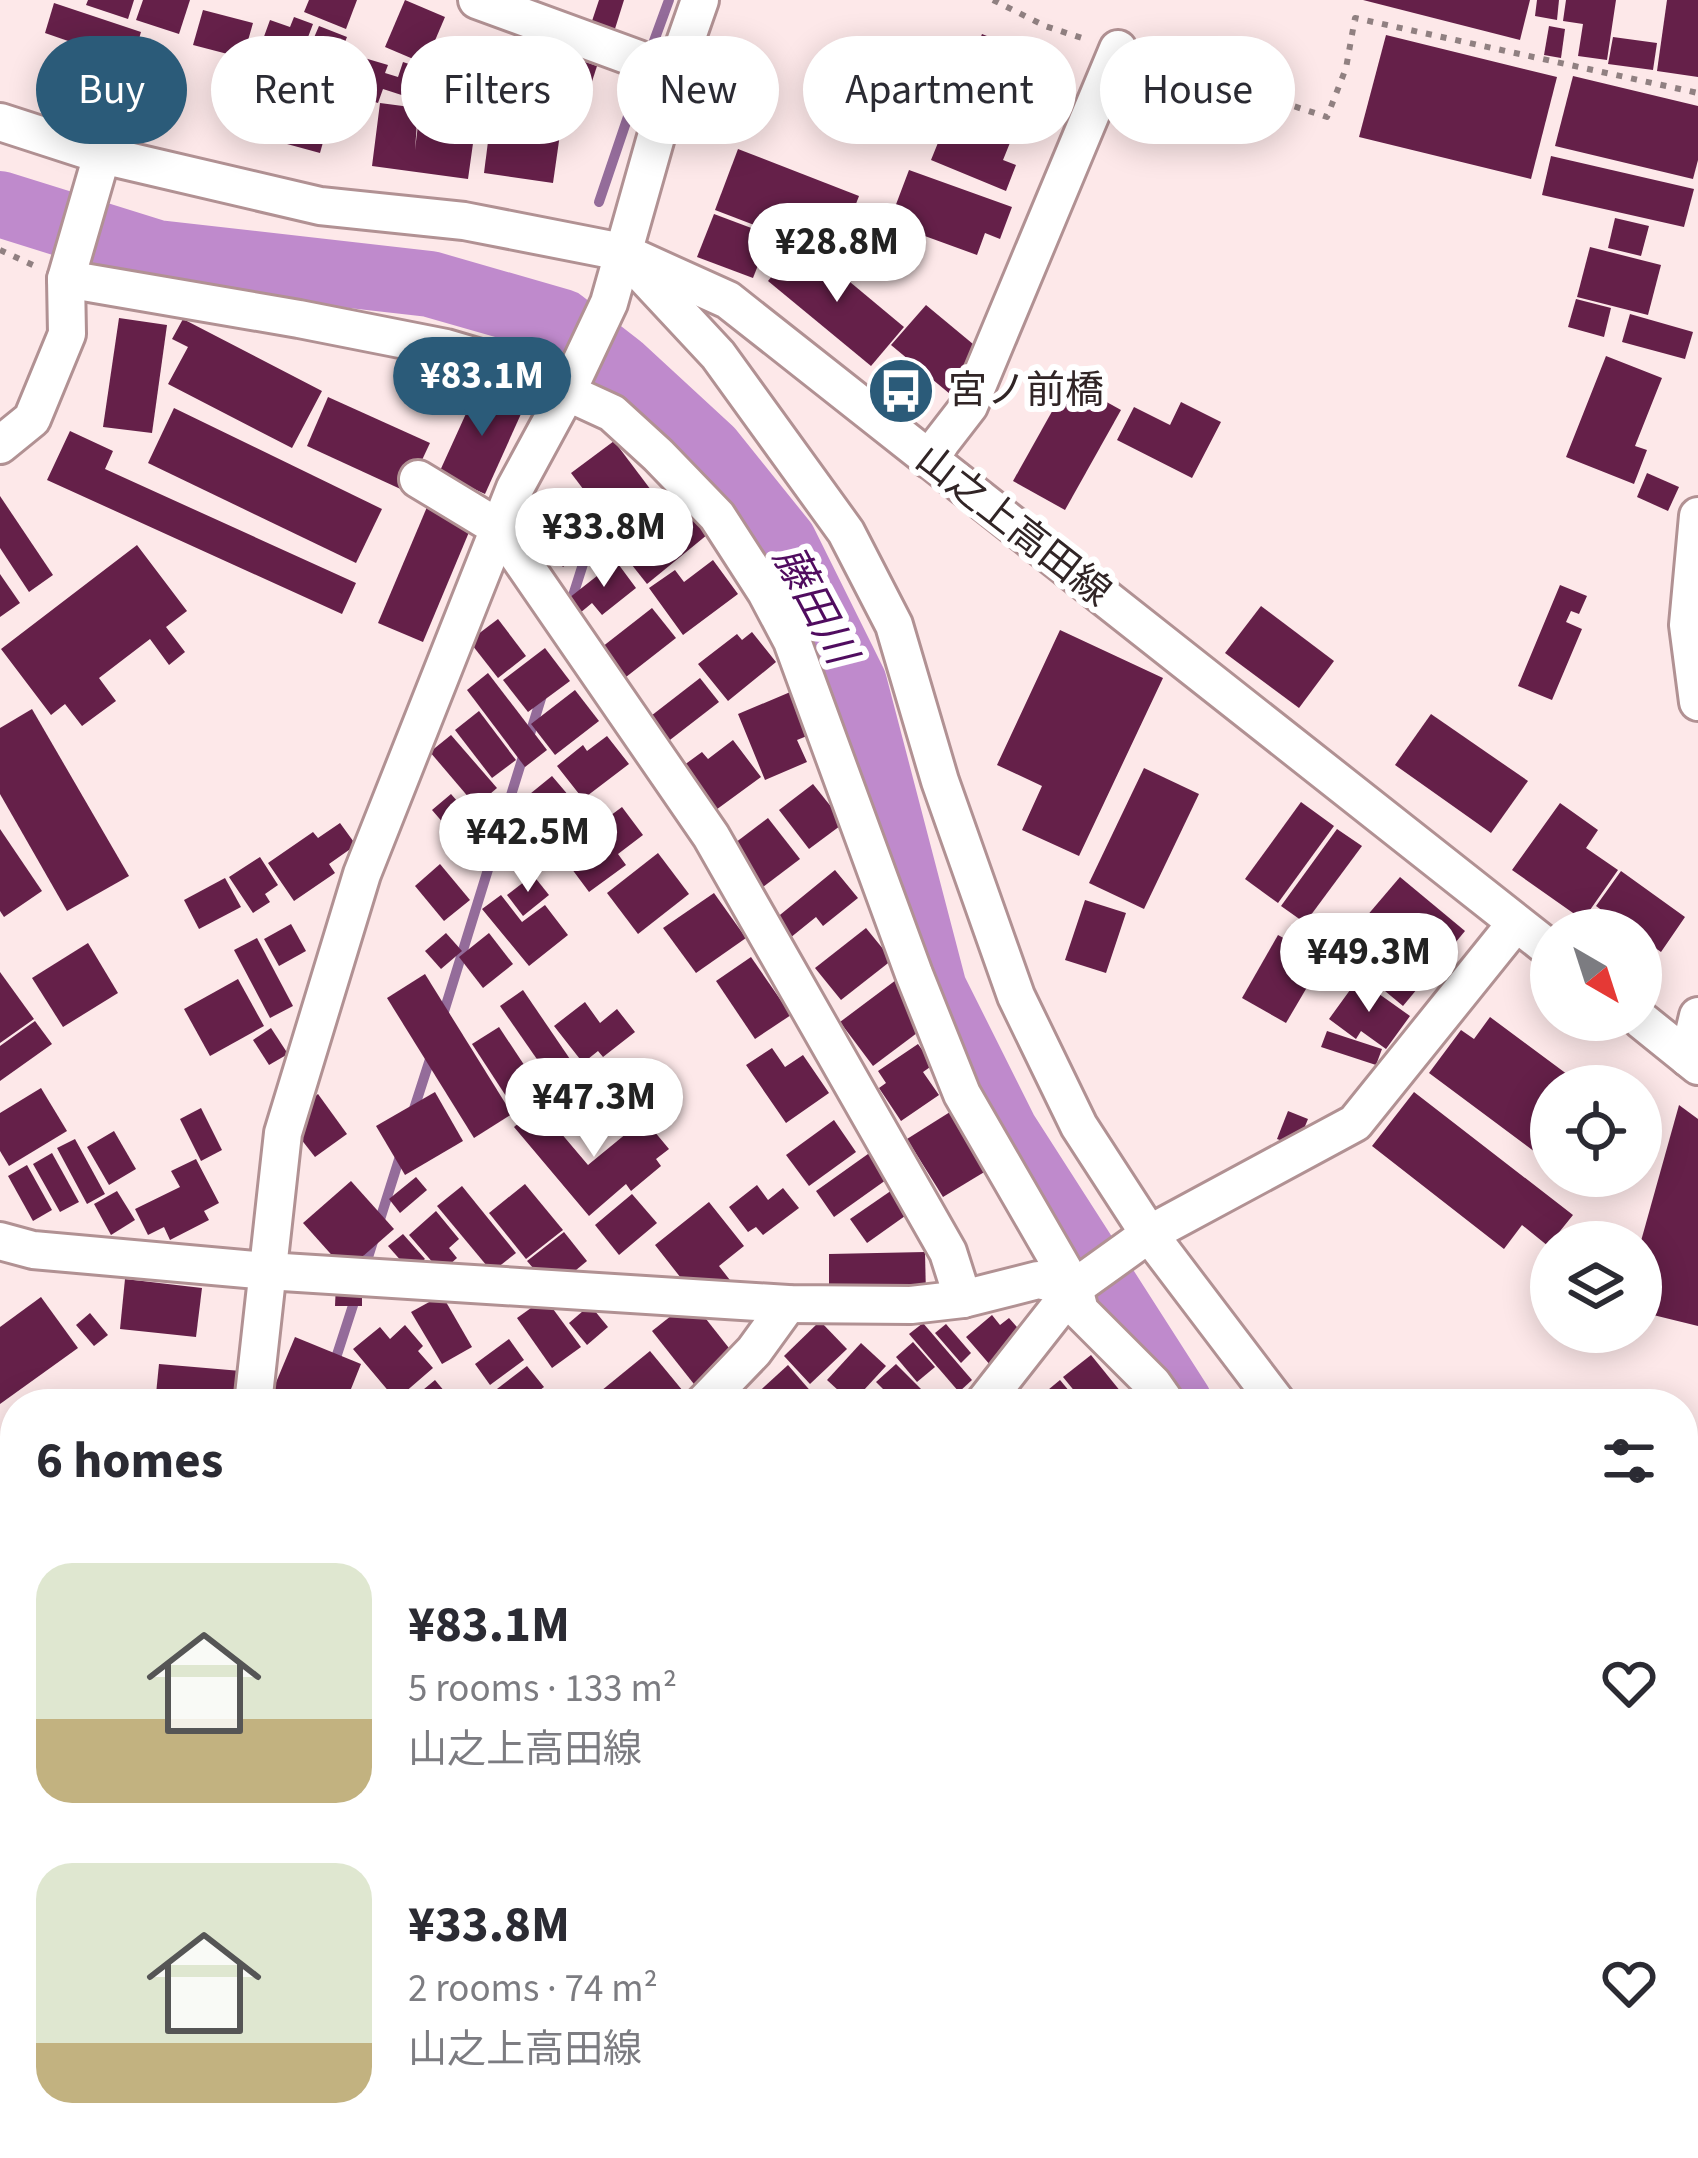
<!DOCTYPE html>
<html lang="en">
<head>
<meta charset="utf-8">
<style>
  body { margin:0; font-family:"Source Sans 3","Noto Sans JP",sans-serif; background:#f7f7f7; color:#2b2b33; height:100vh; display:flex; flex-direction:column; font-size:45px; white-space:nowrap }
  * { box-sizing:border-box; margin:0 }
  p { font-size:39px; color:#7c7c81 }
  .icon { flex:none; width:66px; height:66px; fill:none; stroke:currentColor; stroke-width:2; stroke-linecap:round; stroke-linejoin:round }
  .map { position:relative; flex:1; overflow:hidden }
  .drawer { position:absolute; left:0px; top:1389px; width:1698px; height:771px; display:flex; flex-direction:column; background:#fff; border-radius:48px 48px 0 0; box-shadow:0 6px 30px #0003 }
  .drawer>* { flex:none }
  .hud { position:absolute; left:36px; top:36px; width:1626px; height:108px; display:flex; gap:24px }
  .needle { width:78px; rotate:141deg }
  .buttons { position:absolute; left:1530px; top:909px; display:grid; gap:24px }
  .buttons a { display:grid; place-items:center; width:132px; height:132px; border-radius:50%; background:#fff; box-shadow:0 6px 30px #0003; font-size:60px }
  .price { position:absolute; translate:-50% -102px; padding:0 27px; border-radius:42px; background:#fff; color:#222; font-size:39px; line-height:78px; filter:drop-shadow(0 3px 6px #0008) }
  .price::after { content:''; position:absolute; left:50%; top:72px; width:36px; height:27px; margin-left:-18px; background:inherit; clip-path:polygon(0 0,100% 0,50% 100%) }
  .price.on { background:#2b5b79; color:#fff }
  ul { padding:0; list-style:none }
  li { display:flex; align-items:center; gap:36px; height:300px; padding:0 36px }
  li span { display:grid; place-items:center; flex:none; width:336px; height:240px; border-radius:36px; color:#555 }
  li>.icon { margin-inline-start:auto }
  span .icon { width:144px; height:144px; fill:#fffc; stroke-width:1 }
  li b { font-size:51px }
  h2 { display:flex; justify-content:space-between; align-items:center; height:144px; padding:0 36px; font-size:51px }
  .chip { padding:0 42px; border-radius:54px; background:#fff; box-shadow:0 6px 30px #0003; font-size:42px; line-height:108px }
  .chip.on { background:#2b5b79; color:#fff }
  .map>svg:first-child { display:block }
  .lines { fill:none; stroke-linecap:round; stroke-linejoin:round }
  .stream { stroke:#946c9a; stroke-width:10 }
  .river { stroke:#bf8acc; stroke-width:66 }
  .building { fill:#652049 }
  .minor-casing { stroke:#b19193; stroke-width:42 }
  .path { stroke:#908081; stroke-width:6; stroke-dasharray:6 9; stroke-linecap:butt }
  .minor { stroke:#fff; stroke-width:36 }
  .labels { text-anchor:middle; dominant-baseline:central; stroke-width:12; stroke-linejoin:round; paint-order:stroke }
  .poi-label { font-size:39px; fill:#312526; stroke:#fff; text-anchor:start }
  .street-label { font-size:39px; fill:#312526; stroke:#fff }
  .water-label { font-size:42px; font-style:italic; fill:#500c5f; stroke:#fff }
</style>
</head>
<body>
<div class="map">
<svg width="1698" height="2158" viewBox="0 0 1698 2158">
  <rect width="100%" height="100%" fill="#fde8e9"/>
  <g class="lines">
    <g class="stream">
      <polyline points="654,41 669,0"/>
      <polyline points="599,202 637,90"/>
      <polyline points="638,426 650,395"/>
      <polyline points="570,605 590,542 607,504"/>
      <polyline points="442,1018 543,692"/>
      <polyline points="412,1115 432,1053"/>
      <polyline points="364,1270 402,1150"/>
      <polyline points="333,1367 357,1293"/>
      <polyline points="0,2075 15,2044"/>
    </g>
    <g class="river">
      <polyline points="0,204 157,253 430,284 562,322 620,367 710,450 784,542 854,683 934,989 1005,1131 1180,1404"/>
      <polyline points="1484,2145 1489,2158"/>
    </g>
  </g>
  <g class="building">
    <polygon points="88,0 134,0 128,19 86,5"/>
    <polygon points="143,0 190,0 179,34 136,20"/>
    <polygon points="309,0 357,0 346,29 304,12"/>
    <polygon points="405,0 445,17 425,64 385,47"/>
    <polygon points="599,0 624,0 614,32 591,24"/>
    <polygon points="1363,0 1530,0 1520,40"/>
    <polygon points="1537,0 1559,0 1557,20 1535,16"/>
    <polygon points="1566,0 1616,0 1607,60 1578,56 1583,24 1563,21"/>
    <polygon points="1667,0 1698,0 1698,77 1657,71"/>
    <polygon points="54,3 141,32 138,42 97,51 45,33"/>
    <polygon points="203,10 253,23 243,58 193,45"/>
    <polygon points="294,17 313,24 294,74 267,64 274,46 262,42 270,20 290,27"/>
    <polygon points="319,26 347,37 339,57 352,62 341,87 300,70"/>
    <polygon points="1549,26 1565,29 1561,58 1544,55"/>
    <polygon points="982,34 1044,59 1003,160 1016,165 1006,191 931,160"/>
    <polygon points="1386,35 1557,77 1531,179 1359,137"/>
    <polygon points="1613,37 1657,43 1653,70 1608,64"/>
    <polygon points="447,44 479,57 484,46 536,66 519,109 466,89 460,102 429,89"/>
    <polygon points="548,49 597,66 578,125 528,108"/>
    <polygon points="101,56 155,74 143,109 89,91"/>
    <polygon points="361,57 388,65 385,73 398,77 403,62 427,70 417,100 383,89 378,103 349,94"/>
    <polygon points="1126,66 1179,81 1171,106 1119,91"/>
    <polygon points="251,75 335,99 320,153 236,130"/>
    <polygon points="1573,76 1698,106 1698,160 1693,179 1555,146"/>
    <polygon points="380,103 418,108 415,150 420,108 477,115 468,179 372,166"/>
    <polygon points="491,118 561,127 553,183 484,173"/>
    <polygon points="738,149 859,196 836,256 715,210"/>
    <polygon points="1551,156 1694,189 1684,227 1542,195"/>
    <polygon points="909,170 1012,207 1000,239 985,233 977,255 889,223"/>
    <polygon points="714,214 770,235 753,278 697,257"/>
    <polygon points="1615,218 1649,226 1641,256 1608,248"/>
    <polygon points="1590,247 1661,265 1648,315 1577,297"/>
    <polygon points="814,252 904,327 871,366 768,281 787,258"/>
    <polygon points="1576,299 1611,308 1604,337 1568,327"/>
    <polygon points="926,305 985,354 950,394 891,345"/>
    <polygon points="1630,314 1693,332 1685,359 1622,342"/>
    <polygon points="119,318 167,325 152,433 103,427"/>
    <polygon points="183,319 322,391 292,448 168,384 188,347 172,339"/>
    <polygon points="1606,356 1662,378 1635,446 1647,450 1634,484 1566,457"/>
    <polygon points="1069,381 1121,410 1065,510 1013,481"/>
    <polygon points="479,385 525,405 485,494 439,473"/>
    <polygon points="328,397 430,443 407,492 307,446"/>
    <polygon points="1181,402 1221,422 1192,478 1117,440 1134,407 1170,425"/>
    <polygon points="174,408 382,509 356,563 148,463"/>
    <polygon points="70,431 113,451 105,469 356,583 342,614 47,480"/>
    <polygon points="614,441 654,494 611,526 571,473"/>
    <polygon points="1647,473 1679,487 1668,511 1637,497"/>
    <polygon points="576,488 609,531 563,567 530,525"/>
    <polygon points="0,496 53,575 29,592 0,548"/>
    <polygon points="694,506 713,530 647,584 628,560"/>
    <polygon points="427,507 472,525 423,642 378,623"/>
    <polygon points="137,545 187,611 166,627 185,652 169,665 150,639 99,678 116,701 82,726 65,704 51,715 1,649"/>
    <polygon points="713,560 738,594 683,635 649,588 675,570 684,582"/>
    <polygon points="616,561 636,588 602,615 592,603 580,613 569,598"/>
    <polygon points="0,574 20,603 0,617"/>
    <polygon points="1560,585 1587,596 1579,614 1571,611 1566,622 1582,629 1552,700 1518,686"/>
    <polygon points="1261,606 1334,661 1299,708 1225,653"/>
    <polygon points="652,608 676,638 626,677 602,647"/>
    <polygon points="498,619 526,656 498,678 469,641"/>
    <polygon points="1060,630 1163,678 1079,856 1022,830 1042,786 997,765"/>
    <polygon points="752,632 776,662 728,701 698,664 737,634 742,640"/>
    <polygon points="545,648 570,681 528,712 503,680"/>
    <polygon points="488,673 547,750 525,767 467,690"/>
    <polygon points="700,678 719,702 657,750 638,726"/>
    <polygon points="575,690 599,721 555,755 531,724"/>
    <polygon points="795,690 812,734 797,740 807,762 765,780 738,714"/>
    <polygon points="32,709 129,876 67,911 0,794 0,728"/>
    <polygon points="479,711 516,760 492,778 455,730"/>
    <polygon points="1431,714 1528,781 1491,833 1395,765"/>
    <polygon points="451,735 497,788 476,806 430,752"/>
    <polygon points="607,736 629,764 583,799 557,766 583,745 587,751"/>
    <polygon points="733,740 761,777 709,815 676,771 702,752 708,759"/>
    <polygon points="1144,768 1199,794 1144,909 1089,883"/>
    <polygon points="552,776 575,803 555,820 568,836 544,855 509,811"/>
    <polygon points="813,784 844,823 809,849 779,810"/>
    <polygon points="451,794 471,817 480,808 502,834 470,862 447,836 451,832 432,810"/>
    <polygon points="1301,802 1334,826 1278,903 1245,879"/>
    <polygon points="1560,803 1598,830 1586,848 1618,870 1583,920 1512,870"/>
    <polygon points="622,807 643,835 618,854 626,865 589,892 560,853"/>
    <polygon points="768,818 800,859 759,890 727,849"/>
    <polygon points="340,823 356,845 329,864 335,873 294,901 268,863 313,832 318,838"/>
    <polygon points="0,829 42,891 4,917 0,911"/>
    <polygon points="1337,829 1362,846 1305,923 1281,906"/>
    <polygon points="658,853 689,894 638,934 607,893"/>
    <polygon points="260,857 278,885 265,894 270,902 253,913 229,877"/>
    <polygon points="440,864 470,900 444,921 415,886"/>
    <polygon points="835,870 858,898 823,926 816,917 790,938 775,919"/>
    <polygon points="1621,871 1685,917 1661,952 1641,938 1641,930 1629,930 1596,906"/>
    <polygon points="533,875 549,895 523,916 507,895"/>
    <polygon points="1400,877 1465,931 1403,1006 1337,951"/>
    <polygon points="225,878 241,907 199,929 184,900"/>
    <polygon points="714,893 746,938 696,973 663,928"/>
    <polygon points="501,895 522,922 545,905 568,935 529,966 482,909"/>
    <polygon points="1085,900 1126,913 1106,973 1065,960"/>
    <polygon points="291,924 306,951 279,966 264,939"/>
    <polygon points="866,928 892,960 841,1000 815,968"/>
    <polygon points="446,933 462,951 441,969 425,951"/>
    <polygon points="489,933 513,964 483,988 459,957"/>
    <polygon points="1278,935 1323,960 1286,1023 1242,998"/>
    <polygon points="257,938 293,1006 270,1018 234,950"/>
    <polygon points="88,943 118,993 63,1027 32,978"/>
    <polygon points="751,957 791,1015 755,1039 716,981"/>
    <polygon points="0,972 34,1019 0,1043"/>
    <polygon points="425,974 512,1114 474,1138 387,998"/>
    <polygon points="238,979 264,1026 210,1056 184,1009"/>
    <polygon points="1358,979 1410,1016 1386,1049 1361,1031 1356,1039 1329,1019"/>
    <polygon points="896,980 929,1024 873,1066 840,1022"/>
    <polygon points="523,990 572,1062 550,1078 500,1006"/>
    <polygon points="585,1002 600,1023 617,1009 635,1032 603,1057 598,1051 583,1063 554,1026"/>
    <polygon points="1490,1017 1583,1086 1551,1086 1551,1164 1429,1073 1461,1030 1474,1039"/>
    <polygon points="35,1021 52,1044 0,1081 0,1046"/>
    <polygon points="499,1027 542,1092 515,1110 472,1044"/>
    <polygon points="271,1028 288,1054 269,1065 253,1040"/>
    <polygon points="1327,1031 1382,1049 1376,1065 1321,1047"/>
    <polygon points="918,1044 933,1065 923,1072 939,1095 901,1121 879,1088 886,1083 878,1071"/>
    <polygon points="772,1048 785,1067 803,1055 829,1093 786,1123 746,1065"/>
    <polygon points="41,1088 67,1131 9,1166 0,1151 0,1113"/>
    <polygon points="435,1092 463,1141 405,1175 376,1126"/>
    <polygon points="1414,1092 1573,1215 1548,1246 1522,1225 1504,1249 1372,1146"/>
    <polygon points="318,1094 347,1134 315,1157 297,1134 299,1109"/>
    <polygon points="1679,1105 1698,1119 1698,1326 1641,1312 1641,1241"/>
    <polygon points="538,1106 588,1165 644,1119 669,1149 656,1159 661,1166 631,1191 626,1184 589,1216 514,1127"/>
    <polygon points="201,1108 222,1150 201,1161 180,1119"/>
    <polygon points="1288,1111 1308,1119 1297,1146 1277,1139"/>
    <polygon points="950,1112 986,1171 943,1197 907,1139"/>
    <polygon points="834,1120 856,1152 809,1186 786,1155"/>
    <polygon points="114,1131 136,1169 109,1185 87,1147"/>
    <polygon points="75,1139 105,1194 87,1204 57,1148"/>
    <polygon points="875,1149 893,1175 834,1217 816,1191"/>
    <polygon points="52,1153 79,1202 60,1212 33,1164"/>
    <polygon points="196,1159 219,1203 204,1211 209,1220 170,1240 164,1227 148,1235 135,1209 180,1187 171,1171"/>
    <polygon points="27,1165 52,1210 33,1221 8,1176"/>
    <polygon points="1568,1176 1600,1176 1588,1191"/>
    <polygon points="416,1177 427,1190 400,1213 389,1199"/>
    <polygon points="351,1181 394,1229 346,1271 303,1223"/>
    <polygon points="525,1184 563,1230 526,1259 489,1213"/>
    <polygon points="757,1185 768,1200 783,1188 799,1208 763,1235 756,1227 748,1232 729,1207"/>
    <polygon points="462,1186 516,1253 492,1272 437,1206"/>
    <polygon points="895,1188 912,1211 867,1243 850,1219"/>
    <polygon points="117,1191 135,1220 111,1235 94,1204"/>
    <polygon points="632,1194 657,1223 619,1255 595,1225"/>
    <polygon points="709,1202 744,1246 719,1266 733,1284 715,1298 699,1278 688,1287 655,1245"/>
    <polygon points="436,1211 459,1239 449,1248 457,1258 441,1272 409,1235"/>
    <polygon points="564,1232 587,1261 564,1280 540,1276 527,1261"/>
    <polygon points="403,1234 425,1259 410,1271 388,1246"/>
    <polygon points="925,1252 926,1296 829,1298 829,1254"/>
    <polygon points="125,1279 202,1288 196,1337 120,1329"/>
    <polygon points="336,1283 362,1284 362,1306 335,1306"/>
    <polygon points="442,1295 472,1347 442,1364 411,1312"/>
    <polygon points="41,1297 78,1348 0,1404 0,1327"/>
    <polygon points="545,1298 581,1347 552,1368 517,1318"/>
    <polygon points="691,1300 740,1362 701,1393 652,1331"/>
    <polygon points="590,1305 608,1327 587,1345 569,1323"/>
    <polygon points="90,1313 108,1335 94,1346 76,1325"/>
    <polygon points="992,1315 1000,1325 1009,1318 1025,1336 991,1366 966,1337"/>
    <polygon points="820,1321 847,1349 810,1384 784,1356"/>
    <polygon points="923,1323 972,1380 959,1392 909,1334"/>
    <polygon points="946,1324 971,1353 961,1363 935,1333"/>
    <polygon points="405,1325 423,1346 418,1351 433,1368 396,1400 353,1349 380,1327 390,1339"/>
    <polygon points="295,1337 361,1364 345,1404 267,1404"/>
    <polygon points="509,1339 524,1360 490,1385 475,1364"/>
    <polygon points="913,1342 935,1367 917,1382 896,1357"/>
    <polygon points="861,1343 886,1366 852,1403 827,1380"/>
    <polygon points="650,1351 692,1402 689,1404 585,1404"/>
    <polygon points="1091,1355 1121,1392 1105,1404 1085,1404 1063,1377"/>
    <polygon points="159,1364 241,1371 238,1404 155,1404"/>
    <polygon points="896,1364 936,1404 898,1404 876,1382"/>
    <polygon points="788,1365 813,1394 802,1404 757,1404 752,1398"/>
    <polygon points="527,1366 544,1387 522,1404 502,1404 493,1392"/>
    <polygon points="435,1380 455,1404 406,1404"/>
    <polygon points="1060,1380 1080,1404 1031,1404"/>
    <polygon points="11,1443 15,1443 15,1515 8,1515"/>
    <polygon points="1690,1519 1698,1527 1698,1571 1683,1557 1683,1526"/>
    <polygon points="0,1559 15,1561 13,1642 0,1641 2,1620 0,1619"/>
    <polygon points="1683,1588 1698,1596 1698,1610 1690,1625 1683,1621"/>
    <polygon points="1686,1787 1698,1792 1698,1841 1683,1835 1683,1796"/>
    <polygon points="1690,1847 1698,1850 1698,1910 1683,1904 1683,1863"/>
    <polygon points="1686,2019 1698,2024 1698,2060 1683,2053 1683,2027"/>
    <polygon points="1683,2062 1698,2066 1698,2104 1683,2099"/>
    <polygon points="1683,2112 1698,2116 1697,2148 1683,2144"/>
    <polygon points="0,2123 15,2130 15,2138 6,2158 0,2158"/>
    <polygon points="1116,2145 1152,2145 1163,2158 1114,2158 1108,2151"/>
    <polygon points="1156,2145 1194,2145 1179,2158 1167,2158"/>
    <polygon points="1298,2145 1335,2145 1346,2158 1309,2158"/>
  </g>
  <g class="lines">
    <g class="minor-casing">
      <g id="minor">
        <polyline points="477,0 638,59 673,77"/>
        <polyline points="0,122 102,155 320,206 464,221 622,252 728,300 1551,950"/>
        <polyline points="635,266 718,355 846,532 894,625 940,781 1016,996 1079,1126 1149,1234 1278,1404"/>
        <polyline points="66,279 299,319 446,348 514,368 612,413 658,455 717,516 766,592 792,641 914,974 962,1094 1074,1288 1080,1311 1153,1384 1167,1404"/>
        <polyline points="0,445 32,419 67,334 66,279 102,155"/>
        <polyline points="928,459 969,406 1118,49"/>
        <polyline points="418,479 499,528 711,836 948,1252 963,1299"/>
        <polyline points="1698,516 1688,625 1698,702"/>
        <polyline points="1641,1020 1698,1066"/>
        <polyline points="1688,1058 1698,1016"/>
        <polyline points="0,1241 33,1250 267,1271 788,1304 911,1305 963,1299 1038,1280 1074,1288"/>
        <polyline points="253,1404 283,1133 362,874 515,488 566,394 609,303 673,77 700,0"/>
        <polyline points="703,1404 754,1351 788,1304"/>
        <polyline points="983,1404 1074,1288 1149,1234 1355,1123 1516,923"/>
        <polyline points="1683,1695 1698,1662"/>
        <polyline points="0,1706 15,1730"/>
        <polyline points="1683,1736 1698,1745"/>
        <polyline points="1683,1933 1698,1941"/>
        <polyline points="1454,2145 1459,2158"/>
        <polyline points="1590,2145 1596,2158"/>
        <polyline points="34,2158 40,2145"/>
        <polyline points="1220,2158 1233,2145"/>
        <polyline points="1389,2158 1392,2145"/>
      </g>
    </g>
    <g class="path">
      <polyline points="993,0 1045,26 1082,38"/>
      <polyline points="1152,60 1327,117 1346,68 1355,18 1698,93"/>
      <polyline points="0,250 35,266"/>
      <polyline points="139,2145 183,2158"/>
    </g>
    <use href="#minor" class="minor"/>
  </g>
  <defs>
    <g id="bus-disc" transform="scale(3.45)"><circle r="9.5" fill="#2b5b79" stroke="#fff"/><path d="M-5-6H5V4H4V6H2V4H-2V6H-4V4H-5ZM-3.5-4V0h7V-4ZM-3.5 1.2v1.5H-2V1.2ZM2 1.2v1.5H3.5V1.2Z" fill="#fff"/></g>
  </defs>
  <g fill-rule="evenodd">
    <use href="#bus-disc" x="901" y="391"/>
  </g>
  <g class="labels">
    <g class="poi-label">
      <text x="948" y="391">宮ノ前橋</text>
    </g>
    <g class="street-label">
      <text transform="translate(1013 526) rotate(38)">山之上高田線</text>
    </g>
    <g class="water-label">
      <text transform="translate(814 605) rotate(62)">藤田川</text>
    </g>
  </g>
</svg>
<div class="buttons">
<a><svg class="needle" viewBox="-14 -14 28 28"><path d="M0-13l5 13h-10z" fill="#e53935"/><path d="M0 13l5-13h-10z" fill="#7c7c81"/></svg></a>
<a><svg class="icon" aria-label="locate" viewBox="0 0 24 24"><circle cx="12" cy="12" r="6"/><path d="M12 2v4M12 18v4M2 12h4M18 12h4"/></svg></a>
<a><svg class="icon" aria-label="layers" viewBox="0 0 24 24"><path d="M12 4l9 5-9 5-9-5zM3 14l9 5 9-5"/></svg></a>
</div>
<b class="price" style="left:837px;top:305px">¥28.8M</b>
<b class="price on" style="left:482px;top:439px">¥83.1M</b>
<b class="price" style="left:604px;top:590px">¥33.8M</b>
<b class="price" style="left:528px;top:895px">¥42.5M</b>
<b class="price" style="left:1369px;top:1015px">¥49.3M</b>
<b class="price" style="left:594px;top:1160px">¥47.3M</b>
<div class="hud">
<a class="chip on">Buy</a>
<a class="chip">Rent</a>
<a class="chip">Filters</a>
<a class="chip">New</a>
<a class="chip">Apartment</a>
<a class="chip">House</a>
</div>
<section class="drawer">
<h2>6 homes<svg class="icon" aria-label="filters" viewBox="0 0 24 24"><path d="M4 7h16M4 17h16"/><circle cx="9" cy="7" r="2"/><circle cx="15" cy="17" r="2"/></svg></h2>
<ul>
<li><span style="background:linear-gradient(#dfe7d0 65%,#c2b280 0)"><svg class="icon" aria-label="home" viewBox="0 0 24 24"><path d="M3 11l9-7 9 7M6 9v11h12V9"/></svg></span><div><b>¥83.1M</b><p>5 rooms · 133 m²</p><p>山之上高田線</p></div><svg class="icon" aria-label="heart" viewBox="0 0 24 24"><path d="M12 20l-8-8c-3-5 5-10 8-4 3-6 11-1 8 4z"/></svg></li>
<li><span style="background:linear-gradient(#dfe7d0 75%,#c2b280 0)"><svg class="icon" aria-label="home" viewBox="0 0 24 24"><path d="M3 11l9-7 9 7M6 9v11h12V9"/></svg></span><div><b>¥33.8M</b><p>2 rooms · 74 m²</p><p>山之上高田線</p></div><svg class="icon" aria-label="heart" viewBox="0 0 24 24"><path d="M12 20l-8-8c-3-5 5-10 8-4 3-6 11-1 8 4z"/></svg></li>
</ul>
</section>
</div>
</body>
</html>
